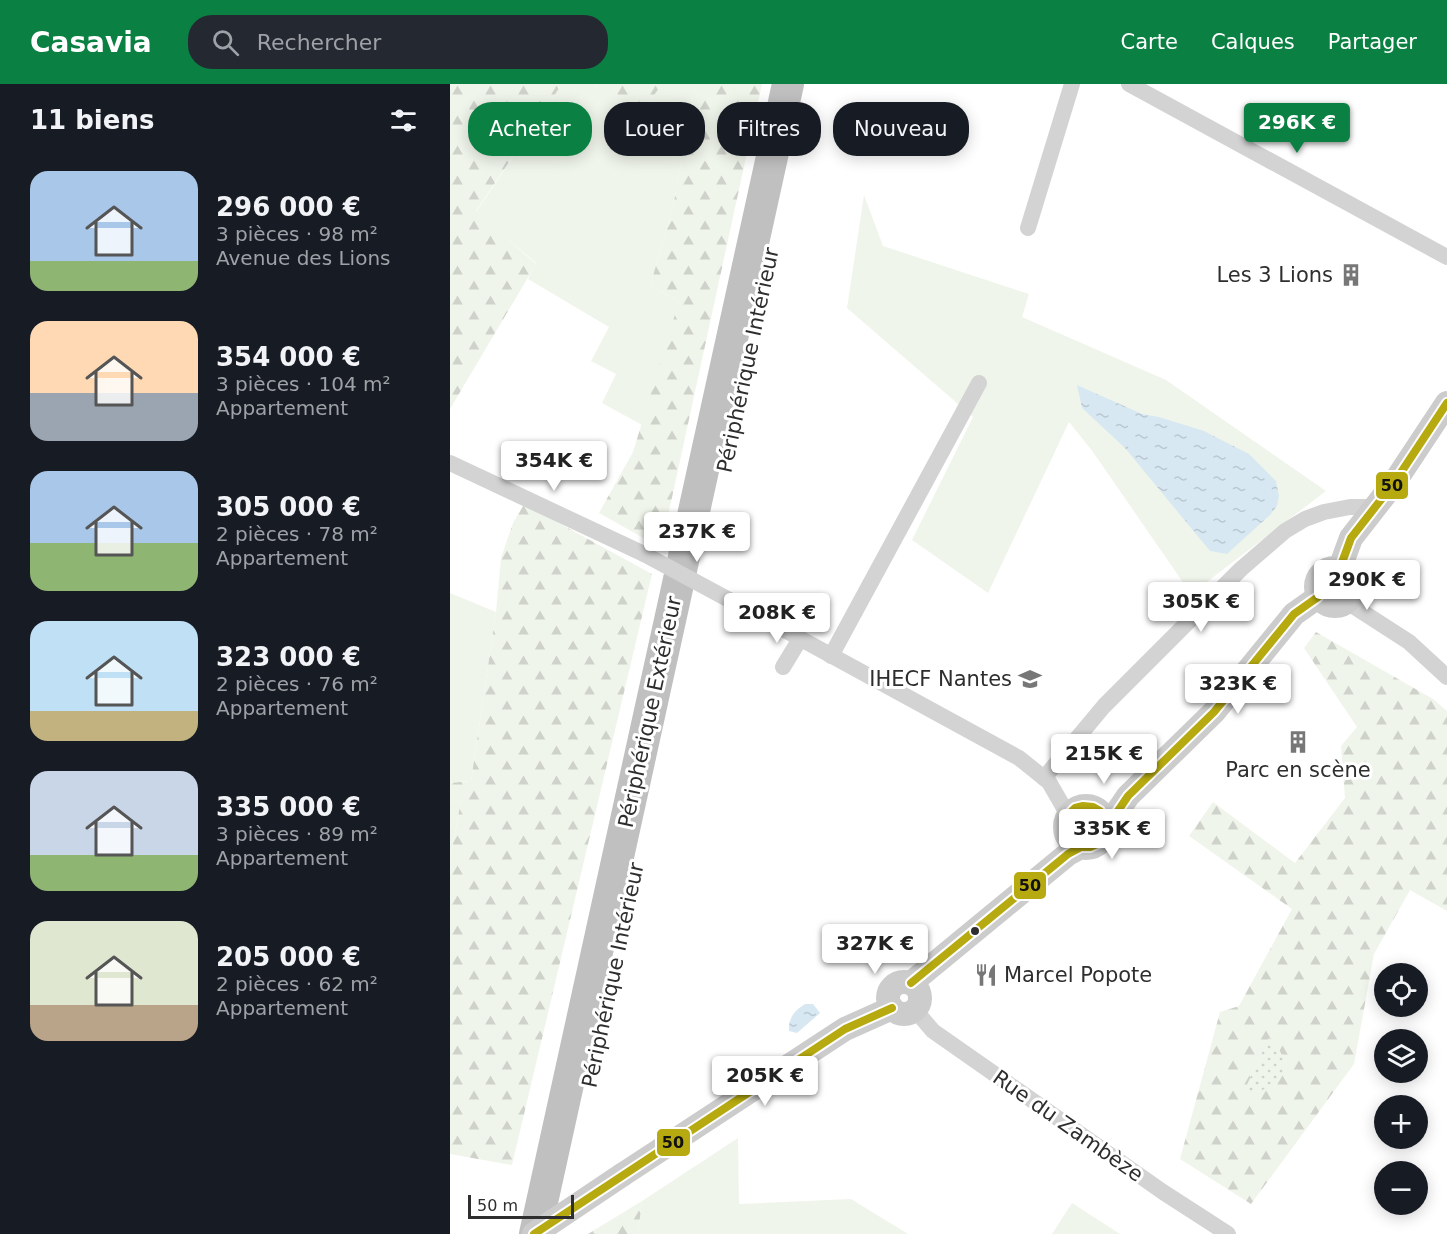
<!DOCTYPE html>
<html lang="fr">
<head>
<meta charset="utf-8">
<style>
  body { margin:0; font-family:"DejaVu Sans",sans-serif; background:#242831; color:#f1f3f6; height:100vh; display:flex; flex-direction:column; font-size:22px; white-space:nowrap }
  * { box-sizing:border-box; margin:0 }
  p { font-size:20px; color:#9ea1a6 }
  .icon { flex:none; width:33px; height:33px; fill:none; stroke:currentColor; stroke-width:2; stroke-linecap:round; stroke-linejoin:round }
  .map { position:relative; flex:1; overflow:hidden }
  .sheet { display:flex; flex-direction:column; background:#171b24; width:450px }
  .sheet>* { flex:none }
  .hud { position:absolute; left:18px; top:18px; width:570px; height:54px; display:flex; gap:12px }
  .controls { position:absolute; left:924px; top:879px; display:grid; gap:12px }
  .controls a { display:grid; place-items:center; width:54px; height:54px; border-radius:50%; background:#171b24; box-shadow:0 3px 15px #0003; font-size:30px }
  .scale { position:absolute; left:18px; bottom:15px; width:106px; box-sizing:border-box; padding-left:6px; border:3px solid #2e2e2e; border-top:0; font-size:16px; line-height:21px; white-space:nowrap; color:#2e2e2e; -webkit-text-stroke:4px #fff; paint-order:stroke }
  .price { position:absolute; translate:-50% -51px; padding:0 14px; border-radius:6px; background:#fff; color:#222; font-size:20px; line-height:39px; filter:drop-shadow(0 2px 3px #0008) }
  .price::after { content:''; position:absolute; left:50%; top:36px; width:18px; height:14px; margin-left:-9px; background:inherit; clip-path:polygon(0 0,100% 0,50% 100%) }
  .price.active { background:#0b8043; color:#fff }
  ul { padding:0; list-style:none }
  li { display:flex; align-items:center; gap:18px; height:150px; padding:0 30px }
  li span { display:grid; place-items:center; flex:none; width:168px; height:120px; border-radius:18px; color:#555 }
  li>.icon { margin-inline-start:auto }
  span .icon { width:72px; height:72px; fill:#fffc; stroke-width:1 }
  li b { font-size:26px }
  h2 { display:flex; justify-content:space-between; align-items:center; height:72px; padding:0 30px; font-size:26px }
  .pill { padding:0 21px; border-radius:24px; background:#171b24; box-shadow:0 3px 15px #0003; font-size:21px; line-height:54px }
  .pill.active { background:#0b8043; color:#fff }
  header { display:flex; align-items:center; gap:36px; box-sizing:border-box; height:84px; padding:0 30px; background:#0b8043; color:#fff }
  header strong { font-size:28px }
  nav { display:flex; gap:33px; margin-inline-start:auto; font-size:21px }
  .search { width:420px; height:54px; background:#242831; display:flex; align-items:center; gap:15px; box-sizing:border-box; padding:0 21px; border-radius:24px; color:#9ea1a6; font-size:22px }
  main { display:flex; flex:1; min-height:0 }
  .map>svg:first-child { display:block }
  .green { fill:#f0f5eb }
  .forest { fill:url(#forest-firs) }
  .park { fill:url(#park-dots) }
  .water { fill:url(#water-ripples) }
  .lines { fill:none; stroke-linecap:round; stroke-linejoin:round }
  .street { stroke:#d3d3d3; stroke-width:16 }
  .secondary { stroke:#ccc; stroke-width:24 }
  .highway { stroke:#c0c0c0; stroke-width:32 }
  .street-bridge { stroke:#d3d3d3; stroke-width:16 }
  .secondary-bridge { stroke:#ccc; stroke-width:24 }
  .bus-1-casing { stroke:#fff; stroke-width:12 }
  .bus-1 { stroke:#b6aa10; stroke-width:8 }
  .bus-dot { fill:#2e2e2e; stroke:#fff; stroke-width:2 }
  .labels { text-anchor:middle; dominant-baseline:central; stroke-width:6; stroke-linejoin:round; paint-order:stroke }
  .poi-label { font-size:21px; fill:#2e2e2e; stroke:#fff; text-anchor:end }
  .street-label { font-size:21px; fill:#2e2e2e; stroke:#fff }
  .line-badge { stroke:#fff; stroke-width:2 }
  .pale-badge-label { font-size:16px; text-anchor:middle; font-weight:bold; fill:#111 }
</style>
</head>
<body>
<header>
<strong>Casavia</strong>
<div class="search"><svg class="icon" aria-label="search" viewBox="0 0 24 24"><circle cx="10" cy="10" r="6"/><path d="M15 15l6 6"/></svg>Rechercher</div>
<nav><a>Carte</a><a>Calques</a><a>Partager</a></nav>
</header>
<main>
<section class="sheet">
<h2>11 biens<svg class="icon" aria-label="filters" viewBox="0 0 24 24"><path d="M4 7h16M4 17h16"/><circle cx="9" cy="7" r="2"/><circle cx="15" cy="17" r="2"/></svg></h2>
<ul>
<li><span style="background:linear-gradient(#a9c7e8 75%,#8fb573 0)"><svg class="icon" aria-label="home" viewBox="0 0 24 24"><path d="M3 11l9-7 9 7M6 9v11h12V9"/></svg></span><div><b>296 000 €</b><p>3 pièces · 98 m²</p><p>Avenue des Lions</p></div></li>
<li><span style="background:linear-gradient(#ffd9b3 60%,#9aa5b1 0)"><svg class="icon" aria-label="home" viewBox="0 0 24 24"><path d="M3 11l9-7 9 7M6 9v11h12V9"/></svg></span><div><b>354 000 €</b><p>3 pièces · 104 m²</p><p>Appartement</p></div></li>
<li><span style="background:linear-gradient(#a9c7e8 60%,#8fb573 0)"><svg class="icon" aria-label="home" viewBox="0 0 24 24"><path d="M3 11l9-7 9 7M6 9v11h12V9"/></svg></span><div><b>305 000 €</b><p>2 pièces · 78 m²</p><p>Appartement</p></div></li>
<li><span style="background:linear-gradient(#bfe0f5 75%,#c2b280 0)"><svg class="icon" aria-label="home" viewBox="0 0 24 24"><path d="M3 11l9-7 9 7M6 9v11h12V9"/></svg></span><div><b>323 000 €</b><p>2 pièces · 76 m²</p><p>Appartement</p></div></li>
<li><span style="background:linear-gradient(#c9d6e8 70%,#8fb573 0)"><svg class="icon" aria-label="home" viewBox="0 0 24 24"><path d="M3 11l9-7 9 7M6 9v11h12V9"/></svg></span><div><b>335 000 €</b><p>3 pièces · 89 m²</p><p>Appartement</p></div></li>
<li><span style="background:linear-gradient(#dfe7d0 70%,#b9a48a 0)"><svg class="icon" aria-label="home" viewBox="0 0 24 24"><path d="M3 11l9-7 9 7M6 9v11h12V9"/></svg></span><div><b>205 000 €</b><p>2 pièces · 62 m²</p><p>Appartement</p></div></li>
</ul>
</section>
<div class="map">
<svg width="997" height="1150" viewBox="0 0 997 1150">
  <defs>
    <pattern id="forest-firs" width="22" height="20" patternUnits="userSpaceOnUse" patternTransform="scale(1.5)"><rect width="22" height="20" fill="#f0f5eb"/><path d="M5 1l3.5 6h-7zM16 11l3.5 6h-7z" fill="#ced2ca"/></pattern>
    <pattern id="park-dots" width="8" height="8" patternUnits="userSpaceOnUse" patternTransform="scale(1.5)"><rect width="8" height="8" fill="#f0f5eb"/><path d="M2 2h.1M6 6h.1" fill="none" stroke="#ced2ca" stroke-width="1.8" stroke-linecap="round"/></pattern>
    <pattern id="water-ripples" width="26" height="14" patternUnits="userSpaceOnUse" patternTransform="scale(1.5)"><rect width="26" height="14" fill="#d7e8f2"/><path d="M2 4q2-2 4 0t4 0M15 11q2-2 4 0t4 0" fill="none" stroke="#b9c7d0"/></pattern>
  </defs>
  <rect width="100%" height="100%" fill="#fff"/>
  <g class="green">
    <polygon points="112,0 147,0 145,4 190,31 212,0 245,0 223,123 200,202 229,217 192,341 152,319 166,290 141,277 159,243 78,195 86,179 26,128"/>
    <polygon points="414,111 433,162 579,210 572,233 716,296 876,407 741,510 643,368 619,338 538,509 462,456 523,333 397,224"/>
    <polygon points="0,509 46,528 21,697 0,699"/>
    <polygon points="11,717 0,775 0,718"/>
    <polygon points="288,1054 289,1120 401,1115 458,1150 188,1150 192,1117"/>
    <polygon points="622,1119 670,1150 602,1150"/>
  </g>
  <g class="forest">
    <polygon points="0,0 112,0 26,127 86,180 0,325"/>
    <polygon points="147,0 212,0 190,31 145,5"/>
    <polygon points="245,0 312,0 211,464 149,429 183,368 229,217 200,202 223,123"/>
    <polygon points="74,420 202,490 62,1081 0,1070 0,775 11,717 0,718 0,699 21,697 46,528 51,474 63,439"/>
    <polygon points="866,548 983,615 997,627 997,827 960,806 924,870 904,980 801,1120 730,1075 770,928 789,922 842,825 739,752 763,718 845,779 895,714 891,662 907,643 854,564"/>
    <polygon points="192,1117 188,1150 138,1150"/>
  </g>
  <path class="park" d="M819 954C835 967 838 985 826 1001L809 1007H794Z"/>
  <g class="water">
    <polygon points="627,301 692,330 709,333 754,347 799,370 826,397 829,412 827,422 820,431 777,470 760,467 675,364 632,324"/>
    <path d="M355 920H363L370 929 347 949 339 947C338 934 345 926 355 920Z"/>
  </g>
  <g class="lines">
    <g class="street">
      <polyline points="679,0 997,173"/>
      <polyline points="578,144 622,0"/>
      <polyline points="0,379 194,470"/>
      <polyline points="897,518 959,558 997,593"/>
      <polyline points="285,519 569,674 599,698 618,731"/>
      <polyline points="381,572 529,299"/>
      <polyline points="333,583 350,555"/>
      <polyline points="594,694 654,622 791,485 835,447 855,435 874,428 900,423 925,423"/>
      <polyline points="465,926 483,947 713,1108 778,1150"/>
    </g>
    <g class="secondary">
      <circle cx="885" cy="503" r="19"/>
      <polyline points="890,484 901,454 944,399 997,319"/>
      <circle cx="636" cy="743" r="21"/>
      <polyline points="657,743 678,712 764,628 844,530 868,513"/>
      <circle cx="454" cy="914" r="16"/>
      <polyline points="461,899 618,770 631,763"/>
      <polyline points="172,1091 395,945 442,924"/>
    </g>
    <polyline class="highway" points="85,1150 338,0"/>
    <polyline class="street-bridge" points="194,470 285,519"/>
    <polyline class="secondary-bridge" points="84,1150 172,1091"/>
    <g class="bus-1-casing">
      <g id="bus-1">
        <polyline points="890,484 901,454 944,399 997,319"/>
        <polyline points="650,727 643,723 633,722 625,724 618,731 615,740 616,750 622,759 631,763 640,763 649,759 655,752 657,743 678,712 764,628 844,530 868,513"/>
        <polyline points="461,899 618,770 631,763"/>
        <polyline points="84,1150 395,945 442,924"/>
      </g>
    </g>
    <use href="#bus-1" class="bus-1"/>
  </g>
  <defs>
    <g id="building-bare" transform="scale(1.8)"><path d="M-4-6H4V6H1V3H-1V6H-4ZM-2.5-4.3h1.7v1.8h-1.7ZM.8-4.3h1.7v1.8H.8ZM-2.5-1h1.7V.8h-1.7ZM.8-1h1.7V.8H.8Z" fill="#777" stroke="#fff" stroke-width="2.5" paint-order="stroke"/></g>
    <g id="university-bare" transform="scale(1.8)"><path d="M0-5L7-2L0 1L-7-2ZM-4 1L0 2.5L4 1V4Q0 6-4 4Z" fill="#777" stroke="#fff" stroke-width="2.5" paint-order="stroke"/></g>
    <g id="restaurant-bare" transform="scale(1.8)"><path d="M-5-6h1v4h1v-4h1v4h1v-4h1v5L-1.5 .5V6h-2V.5L-5-1ZM5-6V6H3V1.5H1.5Q1.5-4 5-6Z" fill="#777" stroke="#fff" stroke-width="2.5" paint-order="stroke"/></g>
  </defs>
  <g fill-rule="evenodd">
    <use href="#building-bare" x="901" y="191"/>
    <use href="#university-bare" x="580" y="595"/>
    <use href="#building-bare" x="848" y="658"/>
    <use href="#restaurant-bare" x="536" y="891"/>
  </g>
  <circle class="bus-dot" cx="525" cy="847" r="5"/>
  <g class="labels">
    <g class="poi-label">
      <text x="883" y="191">Les 3 Lions</text>
      <text x="562" y="595">IHECF Nantes</text>
      <text x="848" y="686" text-anchor="middle">Parc en scène</text>
      <text x="554" y="891" text-anchor="start">Marcel Popote</text>
    </g>
    <g class="street-label">
      <text transform="translate(298 276) rotate(-78)">Périphérique Intérieur</text>
      <text transform="translate(200 628) rotate(-78)">Périphérique Extérieur</text>
      <text transform="translate(163 891) rotate(-78)">Périphérique Intérieur</text>
      <text transform="translate(618 1042) rotate(35)">Rue du Zambèze</text>
    </g>
  </g>
  <g class="line-badge">
    <rect x="925" y="387" width="34" height="29" rx="6" fill="#b6aa10"/>
    <rect x="563" y="787" width="34" height="29" rx="6" fill="#b6aa10"/>
    <rect x="206" y="1044" width="35" height="29" rx="6" fill="#b6aa10"/>
  </g>
  <g class="pale-badge-label">
    <text x="942" y="407">50</text>
    <text x="580" y="807">50</text>
    <text x="223" y="1064">50</text>
  </g>
</svg>
<div class="controls">
<a><svg class="icon" aria-label="locate" viewBox="0 0 24 24"><circle cx="12" cy="12" r="6"/><path d="M12 2v4M12 18v4M2 12h4M18 12h4"/></svg></a>
<a><svg class="icon" aria-label="layers" viewBox="0 0 24 24"><path d="M12 4l9 5-9 5-9-5zM3 14l9 5 9-5"/></svg></a>
<a>+</a>
<a>−</a>
</div>
<div class="scale">50 m</div>
<b class="price active" style="left:847px;top:70px">296K €</b>
<b class="price" style="left:104px;top:408px">354K €</b>
<b class="price" style="left:247px;top:479px">237K €</b>
<b class="price" style="left:917px;top:527px">290K €</b>
<b class="price" style="left:751px;top:549px">305K €</b>
<b class="price" style="left:327px;top:560px">208K €</b>
<b class="price" style="left:788px;top:631px">323K €</b>
<b class="price" style="left:654px;top:701px">215K €</b>
<b class="price" style="left:662px;top:776px">335K €</b>
<b class="price" style="left:425px;top:891px">327K €</b>
<b class="price" style="left:315px;top:1023px">205K €</b>
<div class="hud">
<a class="pill active">Acheter</a>
<a class="pill">Louer</a>
<a class="pill">Filtres</a>
<a class="pill">Nouveau</a>
</div>
</div>
</main>
</body>
</html>
